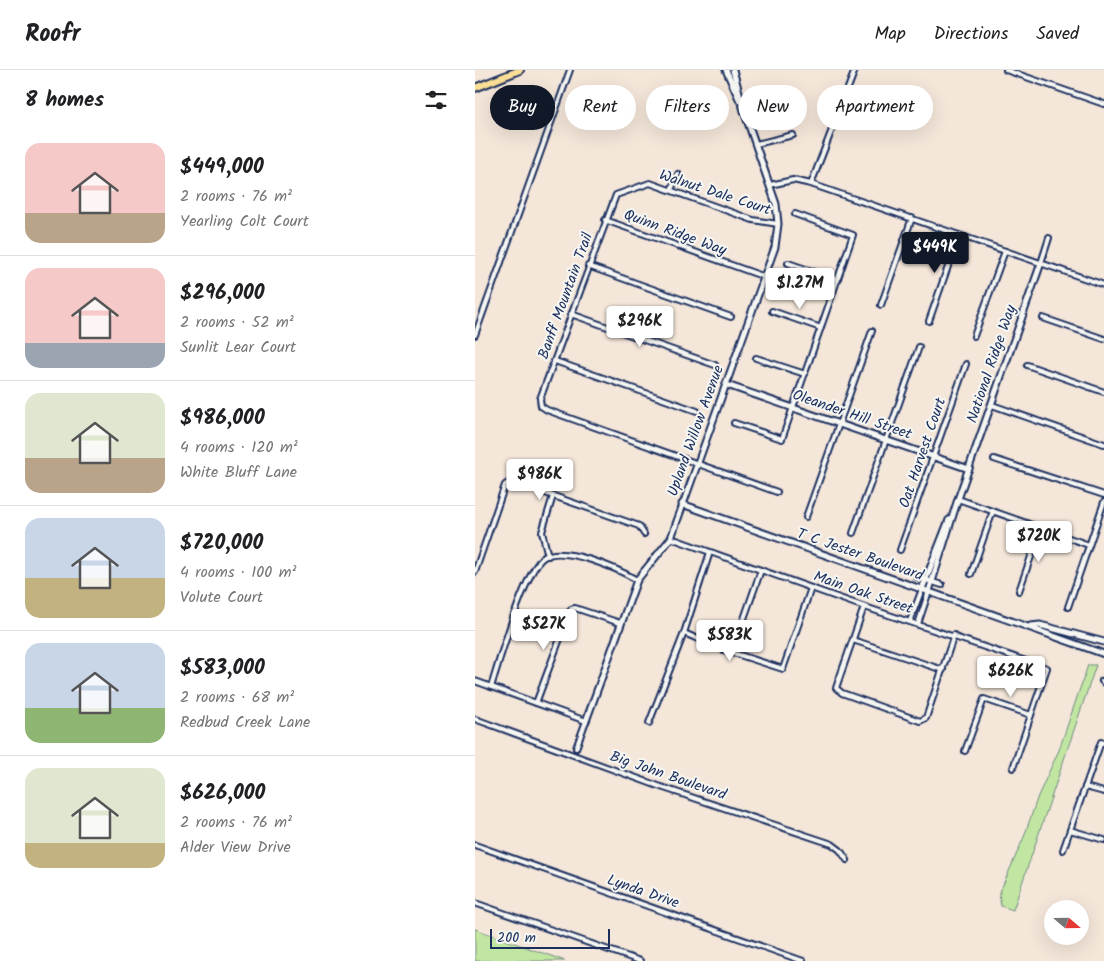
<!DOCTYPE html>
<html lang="en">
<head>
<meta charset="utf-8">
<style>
  body { margin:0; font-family:Kalam,sans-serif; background:#f2f2f2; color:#202124; height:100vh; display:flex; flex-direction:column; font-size:19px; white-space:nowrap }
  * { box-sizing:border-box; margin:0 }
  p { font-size:16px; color:#757577 }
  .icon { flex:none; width:28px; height:28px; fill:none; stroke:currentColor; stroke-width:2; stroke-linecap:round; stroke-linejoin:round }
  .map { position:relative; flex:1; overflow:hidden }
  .side { display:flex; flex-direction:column; background:#fff; width:475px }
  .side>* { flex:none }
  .banner { position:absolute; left:15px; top:15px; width:475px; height:45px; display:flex; gap:10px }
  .needle { width:32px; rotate:110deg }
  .tools { position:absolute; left:569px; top:830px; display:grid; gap:10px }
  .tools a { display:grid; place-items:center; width:45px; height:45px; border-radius:50%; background:#fff; box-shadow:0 5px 20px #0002; font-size:25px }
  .scale { position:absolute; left:15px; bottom:12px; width:120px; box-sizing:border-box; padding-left:5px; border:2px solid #1b2f5e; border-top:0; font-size:14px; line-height:18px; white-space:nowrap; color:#1b2f5e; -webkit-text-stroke:4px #f6f6f2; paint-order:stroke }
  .price { position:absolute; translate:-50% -42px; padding:0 11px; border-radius:5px; background:#fff; color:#222; font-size:16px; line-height:32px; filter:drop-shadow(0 1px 2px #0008) }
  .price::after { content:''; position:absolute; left:50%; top:30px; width:15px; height:11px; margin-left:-8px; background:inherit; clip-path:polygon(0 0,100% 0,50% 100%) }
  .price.on { background:#111827; color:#fff }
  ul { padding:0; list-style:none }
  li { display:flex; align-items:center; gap:15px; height:125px; padding:0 25px }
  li+li { border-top:1px solid #e0e0e0 }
  li span { display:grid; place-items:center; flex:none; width:140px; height:100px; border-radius:15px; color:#555 }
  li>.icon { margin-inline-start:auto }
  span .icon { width:60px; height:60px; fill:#fffc; stroke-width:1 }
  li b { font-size:21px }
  h2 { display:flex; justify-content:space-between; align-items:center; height:60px; padding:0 25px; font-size:21px }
  .chip { padding:0 18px; border-radius:22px; background:#fff; box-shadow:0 5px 20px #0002; font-size:18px; line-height:45px }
  .chip.on { background:#111827; color:#fff }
  header { display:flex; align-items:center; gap:30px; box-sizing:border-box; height:70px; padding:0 25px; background:#fff; border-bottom:1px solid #e0e0e0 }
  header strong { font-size:24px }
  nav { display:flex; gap:28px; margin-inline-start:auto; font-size:18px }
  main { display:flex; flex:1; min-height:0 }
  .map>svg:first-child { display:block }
  .green { fill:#c1e6a1; stroke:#6e8a80 }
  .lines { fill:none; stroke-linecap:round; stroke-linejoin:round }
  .minor-casing { stroke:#1b2f5e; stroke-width:8 }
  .tertiary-casing { stroke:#1b2f5e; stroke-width:9 }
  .primary-casing { stroke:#1b2f5e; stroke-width:10 }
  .minor { stroke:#f6f6f2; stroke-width:4 }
  .tertiary { stroke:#f6f6f2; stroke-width:5 }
  .primary { stroke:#fbdf96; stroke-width:6 }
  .labels { text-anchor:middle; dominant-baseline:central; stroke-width:4; stroke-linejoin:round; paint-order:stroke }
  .street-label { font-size:15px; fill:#1b2f5e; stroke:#f6f6f2 }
</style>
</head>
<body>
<header>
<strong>Roofr</strong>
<nav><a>Map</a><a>Directions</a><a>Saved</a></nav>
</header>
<main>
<section class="side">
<h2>8 homes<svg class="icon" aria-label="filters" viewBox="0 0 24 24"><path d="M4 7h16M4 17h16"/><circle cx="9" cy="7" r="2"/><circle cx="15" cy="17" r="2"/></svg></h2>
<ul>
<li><span style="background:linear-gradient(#f6c9c9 70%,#b9a48a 0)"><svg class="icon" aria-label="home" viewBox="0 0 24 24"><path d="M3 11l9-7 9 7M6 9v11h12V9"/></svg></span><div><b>$449,000</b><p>2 rooms · 76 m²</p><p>Yearling Colt Court</p></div></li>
<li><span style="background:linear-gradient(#f6c9c9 75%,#9aa5b1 0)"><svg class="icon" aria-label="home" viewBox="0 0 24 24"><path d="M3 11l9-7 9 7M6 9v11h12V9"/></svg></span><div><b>$296,000</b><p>2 rooms · 52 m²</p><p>Sunlit Lear Court</p></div></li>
<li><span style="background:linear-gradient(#dfe7d0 65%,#b9a48a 0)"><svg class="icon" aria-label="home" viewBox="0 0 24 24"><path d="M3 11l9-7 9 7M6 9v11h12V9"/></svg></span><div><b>$986,000</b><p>4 rooms · 120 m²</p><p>White Bluff Lane</p></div></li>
<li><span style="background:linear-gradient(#c9d6e8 60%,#c2b280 0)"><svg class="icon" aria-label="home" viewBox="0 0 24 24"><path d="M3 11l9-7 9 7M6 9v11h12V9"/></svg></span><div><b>$720,000</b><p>4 rooms · 100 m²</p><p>Volute Court</p></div></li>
<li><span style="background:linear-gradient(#c9d6e8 65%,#8fb573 0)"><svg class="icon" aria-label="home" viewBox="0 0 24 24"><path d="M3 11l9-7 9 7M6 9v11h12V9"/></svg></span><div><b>$583,000</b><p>2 rooms · 68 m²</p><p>Redbud Creek Lane</p></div></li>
<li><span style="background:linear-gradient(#dfe7d0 75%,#c2b280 0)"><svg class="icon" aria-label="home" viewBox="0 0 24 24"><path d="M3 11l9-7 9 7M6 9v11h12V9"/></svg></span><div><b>$626,000</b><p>2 rooms · 76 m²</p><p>Alder View Drive</p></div></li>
</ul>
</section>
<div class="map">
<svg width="629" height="891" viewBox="0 0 629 891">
  <rect width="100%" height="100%" fill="#f4e6d9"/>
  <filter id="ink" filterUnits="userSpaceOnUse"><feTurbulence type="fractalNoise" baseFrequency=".02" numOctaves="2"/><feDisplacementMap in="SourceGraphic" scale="10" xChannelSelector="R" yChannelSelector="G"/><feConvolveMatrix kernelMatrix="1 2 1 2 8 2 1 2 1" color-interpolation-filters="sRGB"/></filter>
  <g filter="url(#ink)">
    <g class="green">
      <polygon points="613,595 621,595 538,840 526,836 524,824 549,767 563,726 584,680"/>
      <polygon points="0,859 90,891 0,891"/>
    </g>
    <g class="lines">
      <g class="minor-casing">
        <g id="minor">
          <polyline points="531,0 629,34"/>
          <polyline points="281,74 318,65"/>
          <polyline points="336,114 380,0"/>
          <polyline points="295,115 318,110 336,114 629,215"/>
          <polyline points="196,120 203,104"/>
          <polyline points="130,150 290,207"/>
          <polyline points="313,193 363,210"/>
          <polyline points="566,193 574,168"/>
          <polyline points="113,196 256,247"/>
          <polyline points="406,235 437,148"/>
          <polyline points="297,241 346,258"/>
          <polyline points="96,244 240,295"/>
          <polyline points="568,248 629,269"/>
          <polyline points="454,251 484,165"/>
          <polyline points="0,265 95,0"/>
          <polyline points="499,266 530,181"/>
          <polyline points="281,288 330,304"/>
          <polyline points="80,291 222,341"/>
          <polyline points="552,295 629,322"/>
          <polyline points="517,335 629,374"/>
          <polyline points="259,353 307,369 378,165 320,144"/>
          <polyline points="519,389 629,425"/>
          <polyline points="302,422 72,340 66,336 65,329 141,125 175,113 278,150 303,154"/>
          <polyline points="483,429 614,475"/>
          <polyline points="331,447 397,261"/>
          <polyline points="378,463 444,277"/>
          <polyline points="196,468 384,535 572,598 538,698"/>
          <polyline points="425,480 491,294"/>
          <polyline points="73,486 67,462 78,426"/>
          <polyline points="0,502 30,415 36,411 164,456 169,464"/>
          <polyline points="496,504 518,441"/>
          <polyline points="442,507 467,515"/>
          <polyline points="544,521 566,458"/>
          <polyline points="389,537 361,618 367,623 445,651 451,648 479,565"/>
          <polyline points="593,537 629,432"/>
          <polyline points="435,551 447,519"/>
          <polyline points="443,554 454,521"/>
          <polyline points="209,563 249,580 308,599 336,518"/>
          <polyline points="378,570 468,600"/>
          <polyline points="257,583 286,500"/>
          <polyline points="0,611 111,651 101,678"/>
          <polyline points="627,611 629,613"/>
          <path d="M16 617C24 592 50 499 69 487 89 475 143 499 162 510"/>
          <polyline points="61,633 96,539 100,538 145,553"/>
          <polyline points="0,649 186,717 357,774 365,780 372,790"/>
          <polyline points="174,653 209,563 235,482"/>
          <polyline points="490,681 509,629 556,645"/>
          <polyline points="610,717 629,722"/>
          <polyline points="595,760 629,770"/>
          <polyline points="0,775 328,891"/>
          <polyline points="588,780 626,672 629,673"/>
          <polyline points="0,833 165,891"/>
        </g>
      </g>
      <g class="tertiary-casing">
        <g id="tertiary">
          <polyline points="251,0 265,31"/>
          <polyline points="252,315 494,399"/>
          <polyline points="207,434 629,584"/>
          <polyline points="447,519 474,450"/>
          <polyline points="454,521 483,429 566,193"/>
          <polyline points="556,556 565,555 629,572"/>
          <polyline points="111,651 162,510 196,468 300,177 303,154 301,134 269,41 258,0"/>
        </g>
      </g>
      <g class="primary-casing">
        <polyline id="primary" points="0,18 45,0"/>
      </g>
      <use href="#minor" class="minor"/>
      <use href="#tertiary" class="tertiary"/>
      <use href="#primary" class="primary"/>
    </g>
  </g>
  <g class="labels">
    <g class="street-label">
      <text transform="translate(240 123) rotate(18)">Walnut Dale Court</text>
      <text transform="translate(200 163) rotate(20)">Quinn Ridge Way</text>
      <text transform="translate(91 226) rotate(-70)">Banff Mountain Trail</text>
      <text transform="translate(517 294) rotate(-71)">National Ridge Way</text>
      <text transform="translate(377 345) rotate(19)">Oleander Hill Street</text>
      <text transform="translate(221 361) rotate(-70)">Upland Willow Avenue</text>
      <text transform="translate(448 383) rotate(-71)">Oat Harvest Court</text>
      <text transform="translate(385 485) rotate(19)">T C Jester Boulevard</text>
      <text transform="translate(388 523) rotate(19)">Main Oak Street</text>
      <text transform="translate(193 706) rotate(19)">Big John Boulevard</text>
      <text transform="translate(168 822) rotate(19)">Lynda Drive</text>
    </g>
  </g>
</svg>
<div class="tools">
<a><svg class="needle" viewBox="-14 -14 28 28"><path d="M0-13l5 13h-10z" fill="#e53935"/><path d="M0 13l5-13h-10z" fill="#757577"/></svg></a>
</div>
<div class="scale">200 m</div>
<b class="price on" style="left:460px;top:204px">$449K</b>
<b class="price" style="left:325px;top:240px">$1.27M</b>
<b class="price" style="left:165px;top:278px">$296K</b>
<b class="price" style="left:65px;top:431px">$986K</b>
<b class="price" style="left:564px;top:493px">$720K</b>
<b class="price" style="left:69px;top:581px">$527K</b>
<b class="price" style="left:255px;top:592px">$583K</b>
<b class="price" style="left:536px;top:628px">$626K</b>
<div class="banner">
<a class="chip on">Buy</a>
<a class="chip">Rent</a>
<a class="chip">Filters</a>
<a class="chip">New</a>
<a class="chip">Apartment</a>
</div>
</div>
</main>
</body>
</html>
